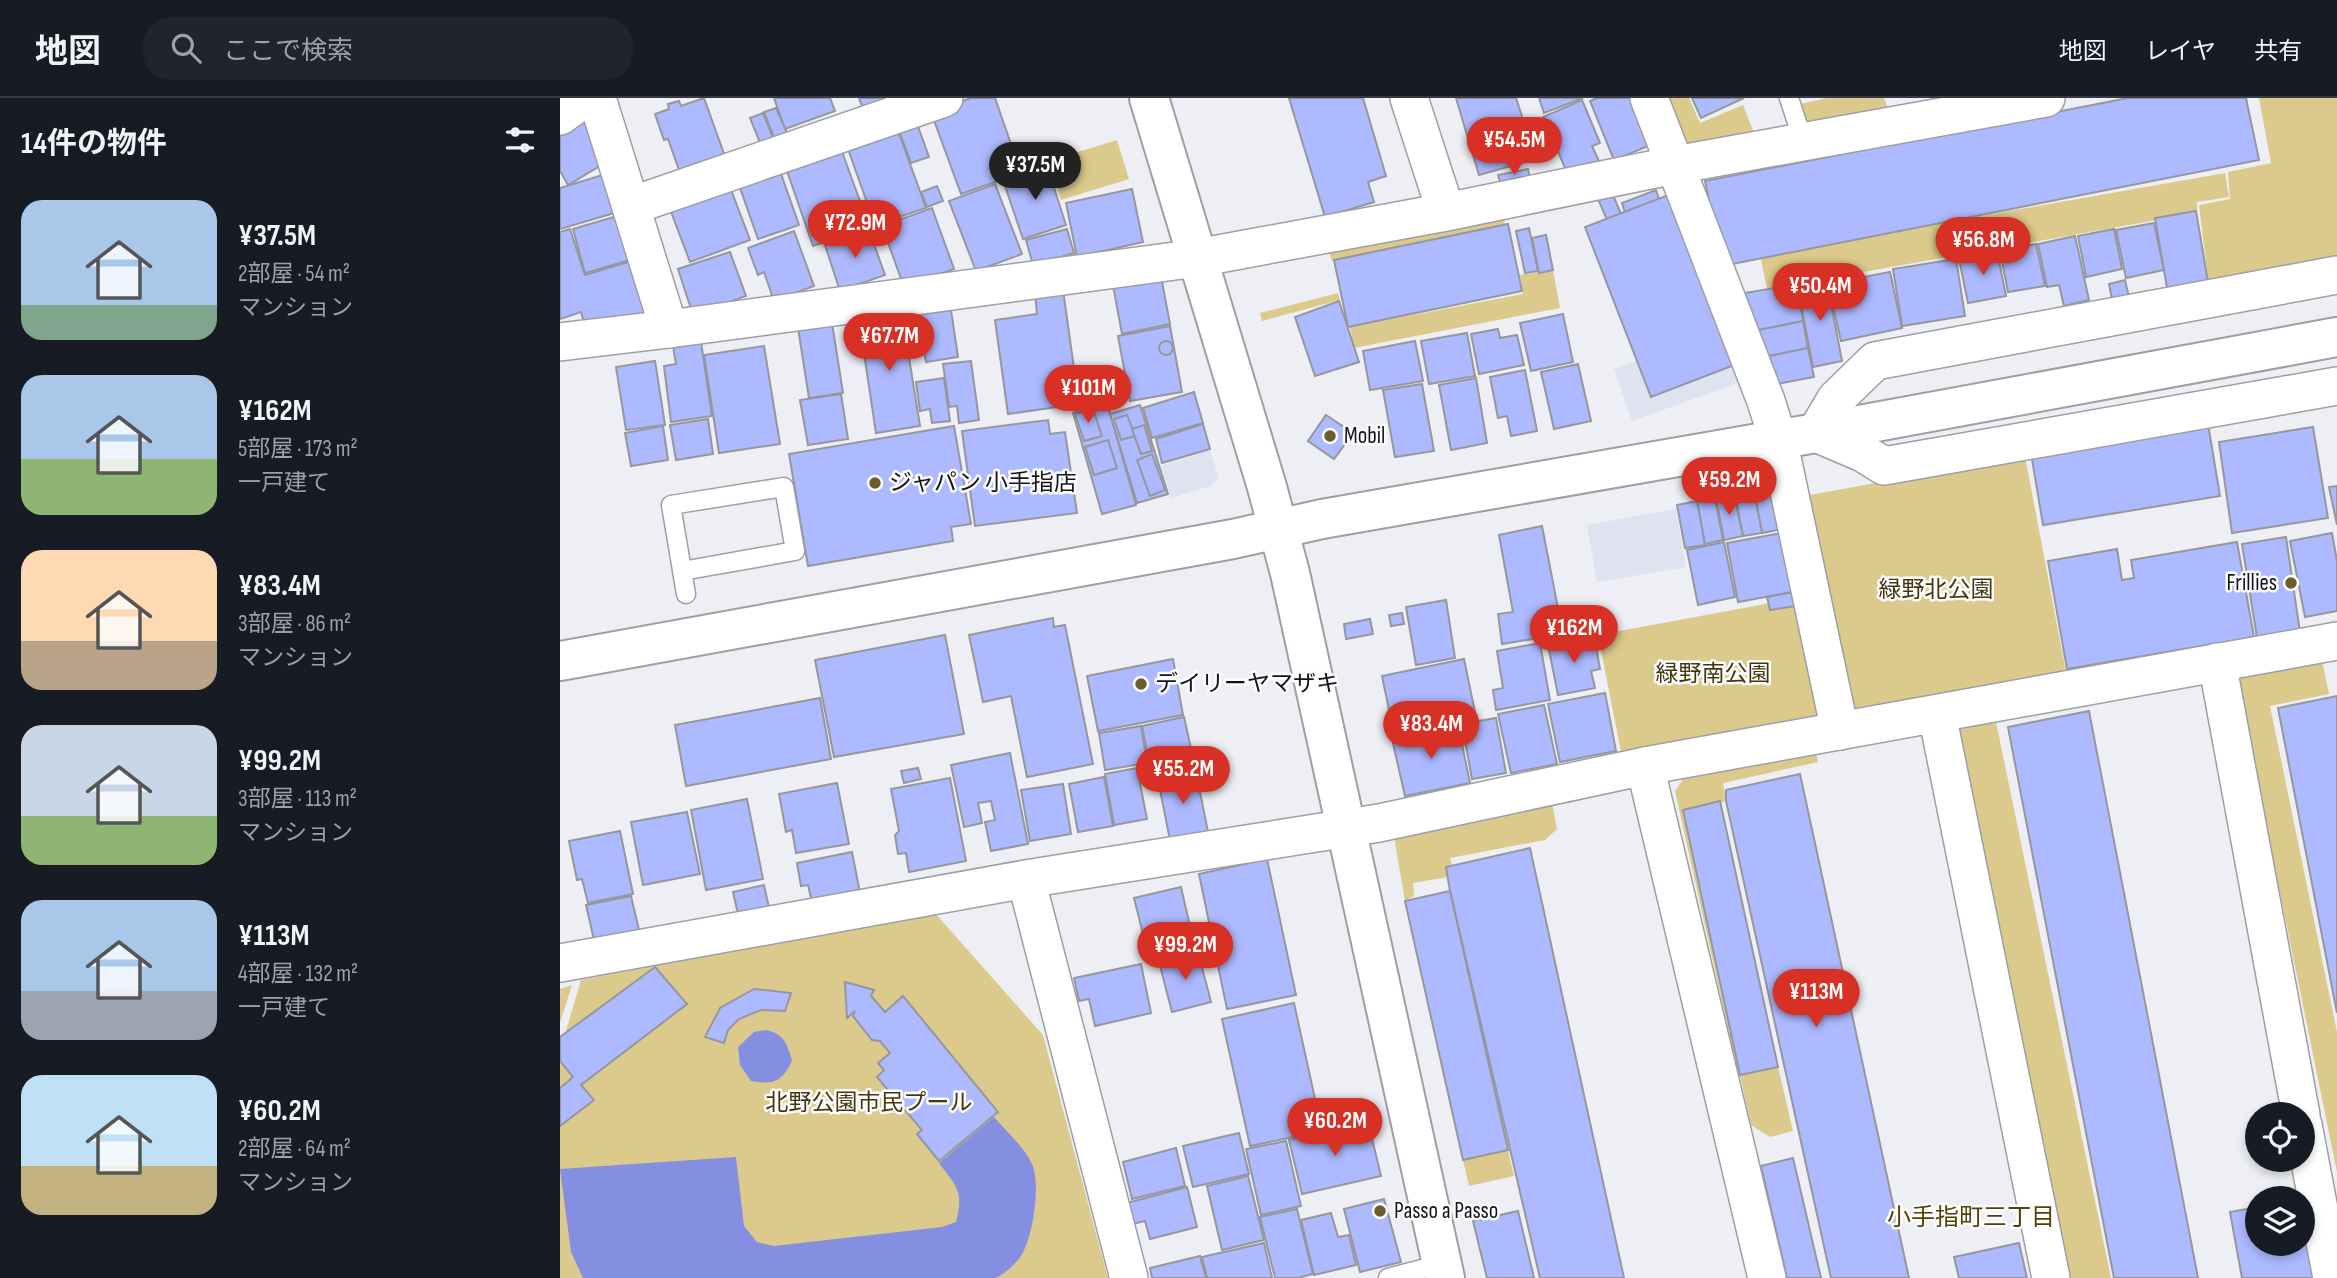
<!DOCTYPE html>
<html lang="ja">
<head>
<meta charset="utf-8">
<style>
  body { margin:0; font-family:"Sofia Sans Condensed","Noto Sans JP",sans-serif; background:#20242c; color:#f1f3f6; height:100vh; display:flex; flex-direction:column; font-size:26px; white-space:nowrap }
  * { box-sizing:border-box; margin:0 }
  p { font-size:23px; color:#9ea1a6 }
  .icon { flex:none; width:38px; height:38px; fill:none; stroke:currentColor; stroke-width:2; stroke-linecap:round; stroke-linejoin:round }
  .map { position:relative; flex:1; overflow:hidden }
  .drawer { display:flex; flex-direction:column; background:#171b24; width:560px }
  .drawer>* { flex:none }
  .buttons { position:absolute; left:1685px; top:1004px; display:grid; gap:14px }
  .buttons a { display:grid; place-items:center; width:70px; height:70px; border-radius:50%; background:#171b24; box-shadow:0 4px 10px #0003; font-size:35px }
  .price { position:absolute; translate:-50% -60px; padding:0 16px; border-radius:24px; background:#d93025; color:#fff; font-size:23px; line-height:46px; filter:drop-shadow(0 2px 4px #0008) }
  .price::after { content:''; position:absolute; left:50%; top:42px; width:21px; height:16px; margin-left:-10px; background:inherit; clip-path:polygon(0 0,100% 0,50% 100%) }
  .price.selected { background:#222; color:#fff }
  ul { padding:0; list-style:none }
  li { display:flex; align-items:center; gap:21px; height:175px; padding:0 21px }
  li span { display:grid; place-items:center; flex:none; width:196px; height:140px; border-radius:21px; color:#555 }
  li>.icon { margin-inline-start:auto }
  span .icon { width:84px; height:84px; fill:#fffc; stroke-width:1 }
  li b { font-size:30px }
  h2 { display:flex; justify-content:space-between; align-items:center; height:84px; padding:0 21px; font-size:30px }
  header { display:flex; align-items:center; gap:42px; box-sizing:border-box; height:98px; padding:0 35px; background:#171b24; border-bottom:2px solid #363941 }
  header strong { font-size:33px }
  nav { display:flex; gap:38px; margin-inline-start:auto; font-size:24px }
  .search { width:490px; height:63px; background:#20242c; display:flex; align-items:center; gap:18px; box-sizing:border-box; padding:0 24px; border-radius:28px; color:#9ea1a6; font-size:26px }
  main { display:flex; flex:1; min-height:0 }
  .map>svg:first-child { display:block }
  .built { fill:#dfe2ef }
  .green { fill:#dbca8b }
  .water { fill:#848fe2 }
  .building { fill:#aebaff; stroke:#96979d; stroke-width:2 }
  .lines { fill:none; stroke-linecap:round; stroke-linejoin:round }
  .service-casing { stroke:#9e9fa5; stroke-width:21 }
  .minor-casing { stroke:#9e9fa5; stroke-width:40 }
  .tertiary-casing { stroke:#9e9fa5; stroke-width:42 }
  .service { stroke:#fff; stroke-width:18 }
  .minor { stroke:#fff; stroke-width:37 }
  .tertiary { stroke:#fff; stroke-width:38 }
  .poi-dot { fill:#6c5e2b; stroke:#fcfcff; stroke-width:2.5 }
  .labels { text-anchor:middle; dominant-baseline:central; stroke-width:5; stroke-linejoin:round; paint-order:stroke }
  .poi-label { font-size:23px; fill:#141416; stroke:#fcfcff; text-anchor:start }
  .park-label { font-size:23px; fill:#42370c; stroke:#fcfcff }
  .neighbourhood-label { font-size:24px; fill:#514200; stroke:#fcfcff }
</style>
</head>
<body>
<header>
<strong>地図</strong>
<div class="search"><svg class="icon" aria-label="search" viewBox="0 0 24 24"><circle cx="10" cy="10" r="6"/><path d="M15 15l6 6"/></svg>ここで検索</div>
<nav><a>地図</a><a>レイヤ</a><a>共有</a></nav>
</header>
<main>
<section class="drawer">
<h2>14件の物件<svg class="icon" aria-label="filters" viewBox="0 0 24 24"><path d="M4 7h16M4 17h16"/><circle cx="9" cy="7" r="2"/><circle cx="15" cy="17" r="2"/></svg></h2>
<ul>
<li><span style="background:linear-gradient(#a9c7e8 75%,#7fa58c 0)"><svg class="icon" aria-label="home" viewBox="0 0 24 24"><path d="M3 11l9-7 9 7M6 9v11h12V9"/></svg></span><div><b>¥37.5M</b><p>2部屋 · 54 m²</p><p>マンション</p></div></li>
<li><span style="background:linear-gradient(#a9c7e8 60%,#8fb573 0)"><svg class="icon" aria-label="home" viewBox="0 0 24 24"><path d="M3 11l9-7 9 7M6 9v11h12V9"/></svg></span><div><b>¥162M</b><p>5部屋 · 173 m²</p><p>一戸建て</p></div></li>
<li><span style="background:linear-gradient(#ffd9b3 65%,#b9a48a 0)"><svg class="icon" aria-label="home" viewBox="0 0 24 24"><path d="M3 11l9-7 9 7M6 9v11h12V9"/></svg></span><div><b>¥83.4M</b><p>3部屋 · 86 m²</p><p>マンション</p></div></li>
<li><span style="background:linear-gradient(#c9d6e8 65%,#8fb573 0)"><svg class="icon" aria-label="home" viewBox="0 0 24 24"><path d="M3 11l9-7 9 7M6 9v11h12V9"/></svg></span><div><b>¥99.2M</b><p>3部屋 · 113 m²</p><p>マンション</p></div></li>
<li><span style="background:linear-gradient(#a9c7e8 65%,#9aa5b1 0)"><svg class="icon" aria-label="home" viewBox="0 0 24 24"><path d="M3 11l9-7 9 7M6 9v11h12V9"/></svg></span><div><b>¥113M</b><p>4部屋 · 132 m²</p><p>一戸建て</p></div></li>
<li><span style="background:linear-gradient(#bfe0f5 65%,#c2b280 0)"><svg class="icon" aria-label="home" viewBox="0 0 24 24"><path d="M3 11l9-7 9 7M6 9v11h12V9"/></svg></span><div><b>¥60.2M</b><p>2部屋 · 64 m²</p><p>マンション</p></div></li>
</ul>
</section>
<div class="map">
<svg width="1777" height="1180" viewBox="0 0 1777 1180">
  <rect width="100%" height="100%" fill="#edeff5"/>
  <g class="built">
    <polygon points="1164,246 1178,285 1072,323 1054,271 1079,262"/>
    <polygon points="650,352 659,380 650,388 611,400 601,368"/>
    <polygon points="1116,411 1126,469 1037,484 1027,427"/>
  </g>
  <g class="green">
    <polygon points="1105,0 1129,0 1140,25 1183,7 1196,40 1127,54"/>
    <polygon points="1267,0 1324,0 1329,13 1249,31 1236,7"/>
    <polygon points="1699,0 1777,0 1777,164 1649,188 1639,107 1670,101 1668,74 1711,65"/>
    <polygon points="557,42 569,81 501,102 489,63"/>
    <polygon points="1665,75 1669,99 1637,104 1637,115 1207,191 1200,157"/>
    <polygon points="943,115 945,128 772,163 767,147"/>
    <polygon points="993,172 1000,210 794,250 790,229 963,196 960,177"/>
    <polygon points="778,195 780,202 702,223 700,215"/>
    <polygon points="1465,358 1508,585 1286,626 1244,398"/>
    <polygon points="1238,500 1260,617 1061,654 1038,537"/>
    <polygon points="1760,553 1769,596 1710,608 1777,934 1777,1074 1674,570"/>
    <polygon points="1436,624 1551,1180 1511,1180 1397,632"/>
    <polygon points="1255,649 1258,664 1163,685 1166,703 1130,711 1180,967 1176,967 1115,693 1125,678"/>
    <polygon points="992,705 997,731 985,742 890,760 894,778 853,785 854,798 845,803 833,733"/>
    <polygon points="374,814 483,937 548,1180 0,1180 0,953 21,882"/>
    <polygon points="12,887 0,925 0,891"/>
    <polygon points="1218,969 1233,1033 1210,1039 1191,1027 1180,977"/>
    <polygon points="948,1052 954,1078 909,1088 903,1062"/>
  </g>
  <g class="water">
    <path d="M206 932C224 936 227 945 232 963 222 984 213 987 191 983L180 967 178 949 194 934Z"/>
    <path d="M434 1019C446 1033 464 1049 472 1066 481 1087 473 1139 461 1158 456 1166 444 1176 436 1180H23L11 1154 0 1071 176 1059 184 1128 197 1144 214 1148 382 1129 396 1124C404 1093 397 1089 379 1065Z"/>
  </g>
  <g class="building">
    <polygon points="144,0 164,56 119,72 108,41 104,42 95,16 109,11 108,6 119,3 121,8"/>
    <polygon points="214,0 270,0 275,13 225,31"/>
    <polygon points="299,0 335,0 303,11"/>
    <polygon points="411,0 435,0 461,75 401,96 371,14"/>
    <polygon points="729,0 803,0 826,78 808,84 814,104 765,119"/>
    <polygon points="896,0 956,0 976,61 919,77"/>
    <polygon points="979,0 1023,0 984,15"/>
    <polygon points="1037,0 1073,0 1093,46 1054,62 1030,3"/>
    <polygon points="1132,0 1184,0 1141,20"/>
    <polygon points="1568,0 1686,0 1699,62 1162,168 1145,83"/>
    <polygon points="1022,2 1040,45 1032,48 1039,63 1008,77 983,19"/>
    <polygon points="216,10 228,37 215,42 204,14"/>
    <polygon points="21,12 50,62 8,87 0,73 0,25"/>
    <polygon points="203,15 214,42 201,47 190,20"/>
    <polygon points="356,23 369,59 351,65 338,30"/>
    <polygon points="337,30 366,110 315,127 287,48"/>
    <polygon points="281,51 309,128 253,148 226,70"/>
    <polygon points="487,68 506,127 463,141 443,82"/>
    <polygon points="968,71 970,81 941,87 938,77"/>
    <polygon points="220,73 239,127 198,141 179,87"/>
    <polygon points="49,75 61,113 0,131 0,90"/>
    <polygon points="435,86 462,156 416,173 389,103"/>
    <polygon points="377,88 383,103 367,109 361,94"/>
    <polygon points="170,89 190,142 130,164 110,111"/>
    <polygon points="572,91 583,144 517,159 506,105"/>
    <polygon points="1096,92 1101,108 1067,121 1062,105"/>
    <polygon points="1052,95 1062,118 1048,124 1038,101"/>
    <polygon points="1111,96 1177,266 1091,299 1025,129"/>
    <polygon points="372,110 394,171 344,189 322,128"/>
    <polygon points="1636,113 1648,184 1607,190 1595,120"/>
    <polygon points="64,116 77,160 25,175 13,131"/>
    <polygon points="1594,125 1604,172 1566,180 1556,132"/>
    <polygon points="948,126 962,193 788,229 774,162"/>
    <polygon points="969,130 978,173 965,175 956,133"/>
    <polygon points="10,131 25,177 75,162 93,215 25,228 21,214 0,221 0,134"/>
    <polygon points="507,131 514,155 473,167 466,142"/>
    <polygon points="1554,131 1562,171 1526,179 1518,138"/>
    <polygon points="309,132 325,177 280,193 265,147"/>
    <polygon points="234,133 254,188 214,203 204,174 198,177 188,150"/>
    <polygon points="986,137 993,172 979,175 972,140"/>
    <polygon points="1515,138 1529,202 1504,208 1499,187 1487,189 1478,146"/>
    <polygon points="1476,146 1485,188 1448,194 1440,153"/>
    <polygon points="1437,153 1446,198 1408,205 1399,161"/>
    <polygon points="170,154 186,198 133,217 118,171"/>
    <polygon points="1396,161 1405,218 1342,228 1333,171"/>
    <polygon points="600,173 610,226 562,236 552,182"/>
    <polygon points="1330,174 1342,230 1281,243 1268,186"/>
    <polygon points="1266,180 1282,263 1253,269 1237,186"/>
    <polygon points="1565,182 1571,208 1554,211 1549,186"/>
    <polygon points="1237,186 1243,223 1194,233 1185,195"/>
    <polygon points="503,192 519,306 448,316 435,222 477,216 475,196"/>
    <polygon points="779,203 799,264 755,278 735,219"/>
    <polygon points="391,212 398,259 366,264 358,217"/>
    <polygon points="342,216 360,328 316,335 299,222"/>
    <polygon points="1003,216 1013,264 971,273 960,225"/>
    <polygon points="1243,223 1248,250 1205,259 1199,232"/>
    <polygon points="272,225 283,295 249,300 238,230"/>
    <polygon points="610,228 622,294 570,303 558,238"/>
    <polygon points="938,231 940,240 957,237 964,267 919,276 911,236"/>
    <polygon points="907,235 915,278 869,286 861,243"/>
    <circle cx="606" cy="250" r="7"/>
    <polygon points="855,243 863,283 810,292 803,253"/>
    <polygon points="141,244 152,318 111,324 104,268 116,266 113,248"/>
    <polygon points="204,248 220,346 159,355 144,257"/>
    <polygon points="1248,250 1254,279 1217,286 1205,259"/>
    <polygon points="95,263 105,327 66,332 56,269"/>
    <polygon points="411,263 419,322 399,325 397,308 389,309 383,266"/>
    <polygon points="1018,266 1031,323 994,331 981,274"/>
    <polygon points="551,269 557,303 522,308 517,274"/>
    <polygon points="965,272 977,333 951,338 947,318 938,320 930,279"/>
    <polygon points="384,280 390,323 372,325 370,311 360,313 356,284"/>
    <polygon points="916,280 927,345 891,352 879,287"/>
    <polygon points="862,286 874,353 835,359 823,292"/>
    <polygon points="544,288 546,303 524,306 521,291"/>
    <polygon points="634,294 643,325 592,340 583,310"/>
    <polygon points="281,296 288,341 248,347 240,302"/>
    <polygon points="547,305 576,407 542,416 513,315"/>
    <polygon points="580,307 608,396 577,405 550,316"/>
    <polygon points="533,311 542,338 524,343 515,316"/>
    <polygon points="567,317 575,338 561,342 554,321"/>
    <polygon points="766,317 793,335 774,361 748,343"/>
    <polygon points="148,321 153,356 116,362 110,327"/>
    <polygon points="488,322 490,336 505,334 517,415 415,428 402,333"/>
    <polygon points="643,326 650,351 602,365 596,341"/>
    <polygon points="1648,326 1660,398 1483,427 1471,355"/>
    <polygon points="584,327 592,353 581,356 572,331"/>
    <polygon points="103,328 108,362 71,368 65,335"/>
    <polygon points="394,328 411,426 391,429 393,443 248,468 229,356"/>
    <polygon points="1753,329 1768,420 1672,435 1659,344"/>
    <polygon points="548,342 557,370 534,377 525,349"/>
    <polygon points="592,356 605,392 590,398 577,362"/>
    <polygon points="1777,388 1777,427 1769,389"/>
    <polygon points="1213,390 1222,431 1202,435 1194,393"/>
    <polygon points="1194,393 1202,435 1183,438 1175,396"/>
    <polygon points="1174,397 1183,438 1164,442 1156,400"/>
    <polygon points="1155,401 1163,442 1145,446 1137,404"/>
    <polygon points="1137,403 1145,447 1125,450 1117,407"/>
    <polygon points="982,428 1003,536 942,546 938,516 953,514 939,437"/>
    <polygon points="1221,435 1232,494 1178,504 1167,445"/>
    <polygon points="1772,435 1777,463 1777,513 1745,519 1730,443"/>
    <polygon points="1726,439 1740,534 1697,540 1682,446"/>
    <polygon points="1164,444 1175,499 1138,507 1127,452"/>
    <polygon points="1677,444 1694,539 1507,571 1488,463 1557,451 1562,482 1574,480 1571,462"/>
    <polygon points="1234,494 1236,508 1210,512 1207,499"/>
    <polygon points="886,502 895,560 856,567 846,509"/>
    <polygon points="842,515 844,526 831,528 829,517"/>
    <polygon points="493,520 494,529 505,527 533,666 467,679 451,598 423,604 409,537"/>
    <polygon points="810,521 813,536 786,541 784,526"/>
    <polygon points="385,537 404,636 274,659 255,562"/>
    <polygon points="1034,538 1040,571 1031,573 1035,590 998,597 988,547"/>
    <polygon points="980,545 990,602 936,612 933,592 943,590 937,553"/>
    <polygon points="613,561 623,617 538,633 527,578"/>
    <polygon points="904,561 916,619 834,636 822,578"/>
    <polygon points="1045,595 1056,653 1000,664 988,606"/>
    <polygon points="1777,598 1777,915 1718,610"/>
    <polygon points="260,600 271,661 126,688 115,627"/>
    <polygon points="984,607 997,666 951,675 938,616"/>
    <polygon points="1529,613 1638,1180 1554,1180 1448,629"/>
    <polygon points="624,619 636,673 603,680 598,655 588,658 582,628"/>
    <polygon points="936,620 946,675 912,681 902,626"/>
    <polygon points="898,627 910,685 845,698 832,641"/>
    <polygon points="581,628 587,665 545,672 539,635"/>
    <polygon points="450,655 468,746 431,753 425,724 435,722 431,703 418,705 422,725 404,729 391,667"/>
    <polygon points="358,670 361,681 344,685 341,673"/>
    <polygon points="577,670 587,721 554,727 545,676"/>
    <polygon points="636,674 648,734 610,742 598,682"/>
    <polygon points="1240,676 1349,1180 1271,1180 1166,703 1166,692"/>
    <polygon points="544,679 553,728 518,734 509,686"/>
    <polygon points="390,680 406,763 349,774 346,755 338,756 335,737 339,733 331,691"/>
    <polygon points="277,685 289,746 236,755 232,732 226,734 219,696"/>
    <polygon points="503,686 511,736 470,743 461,692"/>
    <polygon points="187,701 203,781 146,792 131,712"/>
    <polygon points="1160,703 1218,969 1180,977 1123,712"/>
    <polygon points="127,714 140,776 83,787 71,724"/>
    <polygon points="60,733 73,796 28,805 22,781 17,782 9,743"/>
    <polygon points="970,750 1064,1180 980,1180 890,793 886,769"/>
    <polygon points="292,754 301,800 253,809 248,787 241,788 237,765"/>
    <polygon points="707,761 736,897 667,911 639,776"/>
    <polygon points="204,787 211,819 180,825 173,794"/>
    <polygon points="621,789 635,850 589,860 574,800"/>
    <polygon points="890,793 948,1052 903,1062 845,803"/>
    <polygon points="71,798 79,832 34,842 26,807"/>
    <polygon points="638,854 651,904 612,914 599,864"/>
    <polygon points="581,866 591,915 535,928 529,901 519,903 514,880"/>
    <polygon points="95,869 127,906 21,987 34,1002 0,1028 0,990 13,979 0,963 0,939"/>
    <polygon points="285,884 314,892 311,898 325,914 343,898 438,1014 379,1063 357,1036 362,1032 317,979 324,972 318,965 330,955 320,943 312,942 293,918 295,913 287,920"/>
    <polygon points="194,891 231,895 225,913 201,912 179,921 168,932 164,945 145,939 160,910"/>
    <polygon points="734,905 762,1033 690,1048 662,921"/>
    <polygon points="808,1024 821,1078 742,1096 729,1042"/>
    <polygon points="679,1035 689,1076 633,1089 623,1048"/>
    <polygon points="726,1043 741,1108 701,1117 686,1051"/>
    <polygon points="616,1050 625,1088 572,1101 563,1064"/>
    <polygon points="1233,1060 1261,1180 1227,1180 1201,1068"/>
    <polygon points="688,1078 704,1142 662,1152 647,1088"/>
    <polygon points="627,1089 637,1129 590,1141 585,1123 568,1127 563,1106"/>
    <polygon points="824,1101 841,1164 800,1174 784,1111"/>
    <polygon points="1698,1109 1698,1146 1743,1146 1743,1109 1756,1180 1682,1180 1670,1114"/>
    <polygon points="737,1111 753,1176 737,1180 715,1180 700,1119"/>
    <polygon points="958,1113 974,1180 927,1180 913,1123"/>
    <polygon points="771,1115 778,1139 789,1137 796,1167 754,1177 741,1122"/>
    <polygon points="704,1145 712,1180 647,1180 642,1159"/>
    <polygon points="1459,1145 1467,1180 1399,1180 1394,1159"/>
    <polygon points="640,1158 646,1180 592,1180 590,1170"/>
  </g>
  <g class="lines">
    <g class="service-casing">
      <g id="service">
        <polyline points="1229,0 1244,46"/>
        <polyline points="122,473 235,453 224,389 111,407 126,496"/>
        <polyline points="828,1180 881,1166"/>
      </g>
    </g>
    <g class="minor-casing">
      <g id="minor">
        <polyline points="37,0 109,231"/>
        <polyline points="849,0 886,114"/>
        <polyline points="0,18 25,0"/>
        <polyline points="71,108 384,0"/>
        <polyline points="1777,177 1315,263 1276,301 1256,335 1303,355 1324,368 1777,288"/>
        <polyline points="0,244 109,231 637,160 886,114 1115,67 1089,0"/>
        <polyline points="1657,564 1741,1017"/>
        <polyline points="1377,616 1491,1180"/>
        <polyline points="1280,633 1218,341 1206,303 1115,67 1486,0"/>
        <polyline points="1085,668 1207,1180"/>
        <polyline points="466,781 569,1180"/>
        <polyline points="0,865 466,781 819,725 1085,668 1777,543"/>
        <polyline points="1743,1027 1772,1180"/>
      </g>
    </g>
    <g class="tertiary-casing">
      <g id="tertiary">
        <polyline points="589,0 707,389 730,475 885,1180"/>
        <polyline points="0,563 673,441 762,421 1256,335 1777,239"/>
      </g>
    </g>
    <use href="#service" class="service"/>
    <use href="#minor" class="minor"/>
    <use href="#tertiary" class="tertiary"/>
  </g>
  <g class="poi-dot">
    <circle cx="770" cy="338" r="7"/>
    <circle cx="315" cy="385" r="7"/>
    <circle cx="1731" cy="485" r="7"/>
    <circle cx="581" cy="586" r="7"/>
    <circle cx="820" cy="1113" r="7"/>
  </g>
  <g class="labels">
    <g class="poi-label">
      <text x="784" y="338">Mobil</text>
      <text x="329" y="385">ジャパン 小手指店</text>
      <text x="1717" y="485" text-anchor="end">Frillies</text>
      <text x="595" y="586">デイリーヤマザキ</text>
      <text x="834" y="1113">Passo a Passo</text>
    </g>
    <g class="park-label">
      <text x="1376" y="492">緑野北公園</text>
      <text x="1153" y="576">緑野南公園</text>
      <text x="309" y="1005">北野公園市民プール</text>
    </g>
    <g class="neighbourhood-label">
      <text x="1411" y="1119">小手指町三丁目</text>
    </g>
  </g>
</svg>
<div class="buttons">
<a><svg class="icon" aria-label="locate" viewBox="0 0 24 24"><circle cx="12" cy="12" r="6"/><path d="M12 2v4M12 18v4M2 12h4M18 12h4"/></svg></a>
<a><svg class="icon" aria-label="layers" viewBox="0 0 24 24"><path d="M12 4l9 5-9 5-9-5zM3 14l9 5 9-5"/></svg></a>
</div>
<b class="price" style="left:954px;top:79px">¥54.5M</b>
<b class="price selected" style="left:475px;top:104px">¥37.5M</b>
<b class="price" style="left:295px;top:162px">¥72.9M</b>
<b class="price" style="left:1423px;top:179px">¥56.8M</b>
<b class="price" style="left:1260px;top:225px">¥50.4M</b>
<b class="price" style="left:329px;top:275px">¥67.7M</b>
<b class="price" style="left:528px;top:327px">¥101M</b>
<b class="price" style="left:1169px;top:419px">¥59.2M</b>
<b class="price" style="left:1014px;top:567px">¥162M</b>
<b class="price" style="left:871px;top:663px">¥83.4M</b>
<b class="price" style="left:623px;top:708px">¥55.2M</b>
<b class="price" style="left:625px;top:884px">¥99.2M</b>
<b class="price" style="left:1256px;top:931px">¥113M</b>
<b class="price" style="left:775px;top:1060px">¥60.2M</b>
</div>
</main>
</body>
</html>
